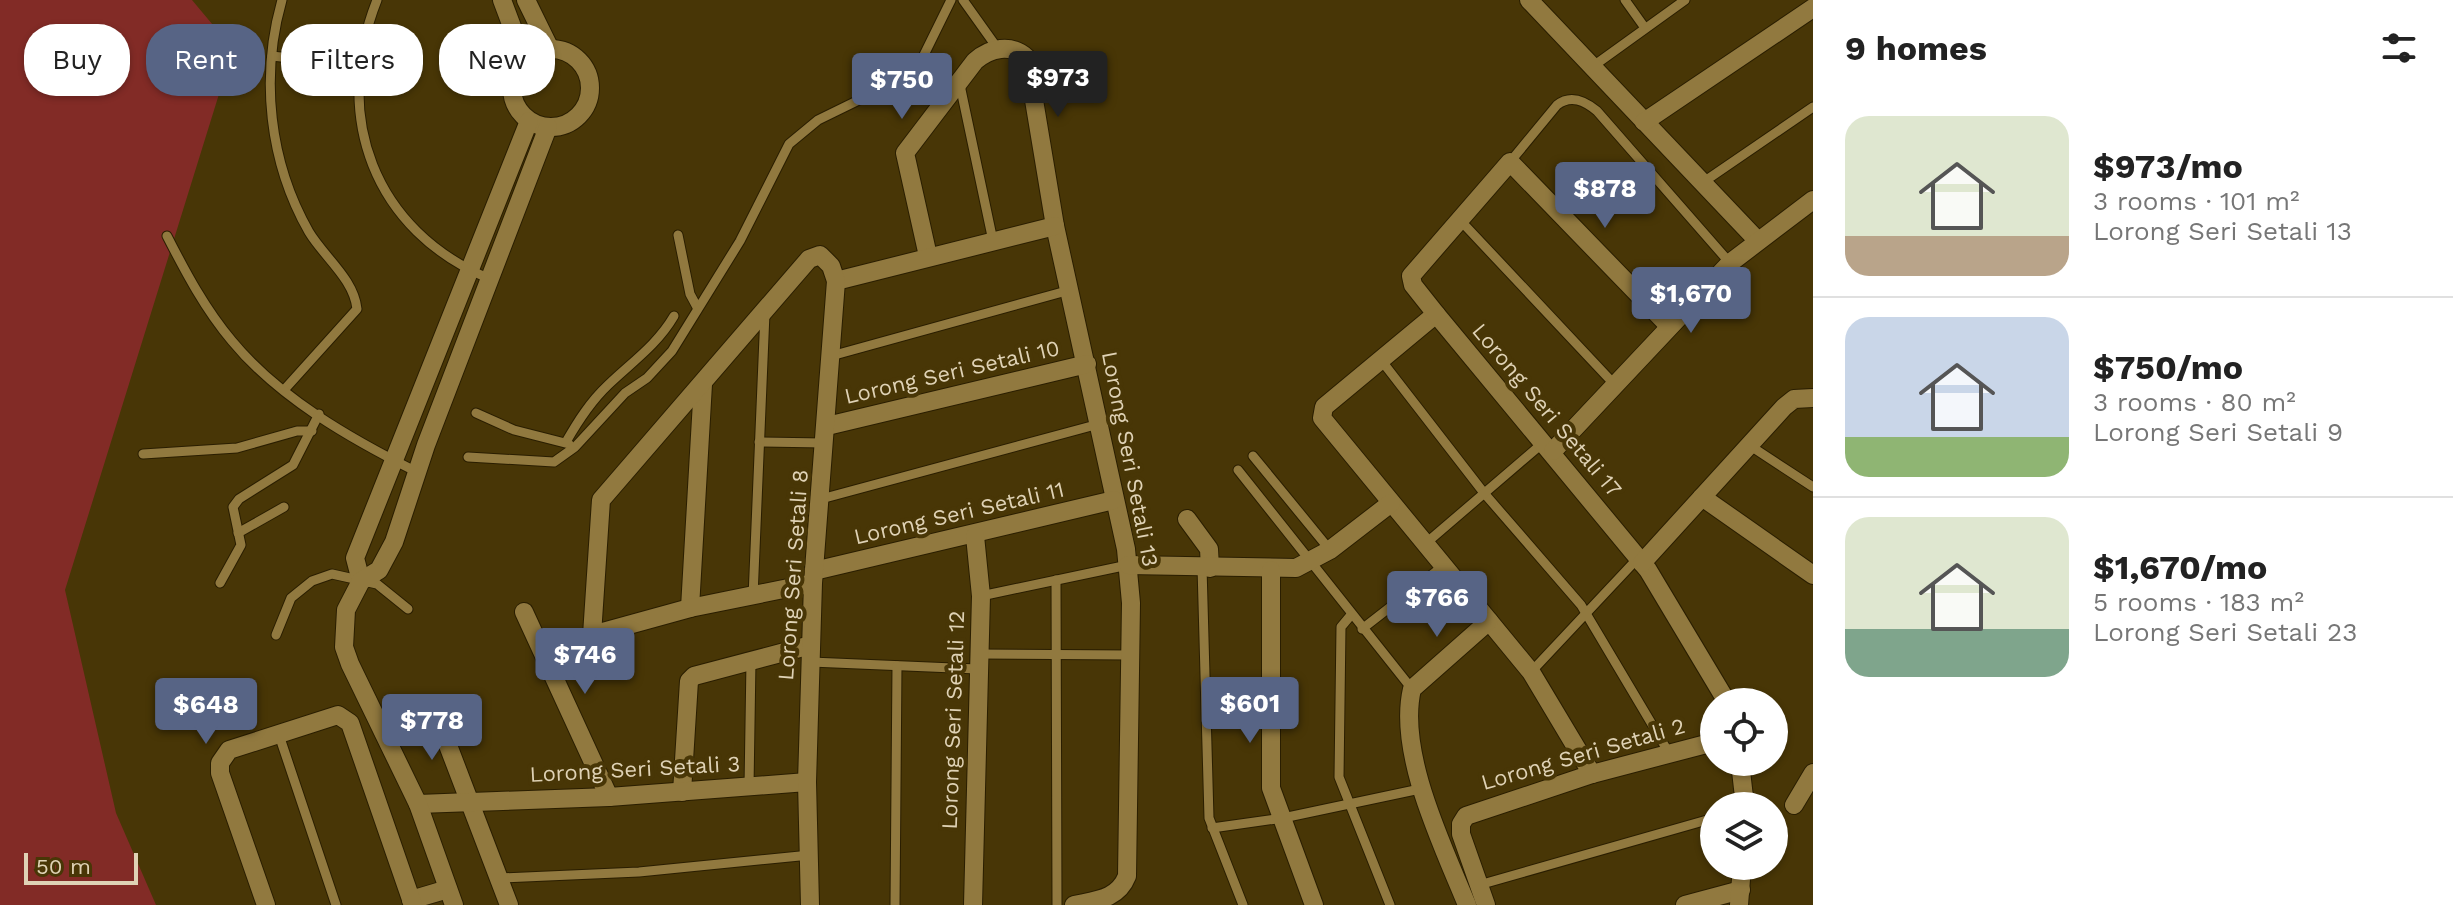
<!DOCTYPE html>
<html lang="en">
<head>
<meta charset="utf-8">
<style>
  body { margin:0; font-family:"Work Sans",sans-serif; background:#f2f2f2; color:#222; height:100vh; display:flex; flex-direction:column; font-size:30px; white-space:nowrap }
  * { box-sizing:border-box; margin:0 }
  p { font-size:26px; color:#767676 }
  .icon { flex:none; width:44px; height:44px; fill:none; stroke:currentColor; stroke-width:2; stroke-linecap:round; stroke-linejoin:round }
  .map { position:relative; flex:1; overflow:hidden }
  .panel { display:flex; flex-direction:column; background:#fff; width:640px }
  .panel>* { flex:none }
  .banner { position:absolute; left:24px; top:24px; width:760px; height:72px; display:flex; gap:16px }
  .controls { position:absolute; left:1700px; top:688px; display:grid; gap:16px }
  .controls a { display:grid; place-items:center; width:88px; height:88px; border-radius:50%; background:#fff; box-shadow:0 2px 6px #0004; font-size:40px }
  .scale { position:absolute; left:24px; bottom:20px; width:114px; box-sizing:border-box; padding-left:8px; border:4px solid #dfd2b5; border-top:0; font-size:22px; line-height:28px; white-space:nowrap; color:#dfd2b5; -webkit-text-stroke:6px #483606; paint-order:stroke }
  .price { position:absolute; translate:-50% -68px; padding:0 18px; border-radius:8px; background:#576485; color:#fff; font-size:26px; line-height:52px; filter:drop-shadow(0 2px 4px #0008) }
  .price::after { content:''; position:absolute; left:50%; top:48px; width:24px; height:18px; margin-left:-12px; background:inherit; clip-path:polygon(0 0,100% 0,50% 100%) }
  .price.selected { background:#222; color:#fff }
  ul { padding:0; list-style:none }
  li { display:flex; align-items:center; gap:24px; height:200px; padding:0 32px }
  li+li { border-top:2px solid #e0e0e0 }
  li span { display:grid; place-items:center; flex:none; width:224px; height:160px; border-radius:24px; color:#555 }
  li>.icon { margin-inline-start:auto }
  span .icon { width:96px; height:96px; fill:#fffc; stroke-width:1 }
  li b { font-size:34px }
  h2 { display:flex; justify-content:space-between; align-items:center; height:96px; padding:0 32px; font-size:34px }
  .tag { padding:0 28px; border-radius:32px; background:#fff; box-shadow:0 2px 6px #0004; font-size:28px; line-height:72px }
  .tag.selected { background:#576485; color:#fff }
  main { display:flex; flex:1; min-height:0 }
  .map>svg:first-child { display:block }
  .green { fill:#822b26 }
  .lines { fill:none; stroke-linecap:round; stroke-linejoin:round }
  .lane-casing { stroke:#2a1e00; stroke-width:11 }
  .street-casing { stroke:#2a1e00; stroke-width:20 }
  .lane { stroke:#91793f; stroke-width:9 }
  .street { stroke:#91793f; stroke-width:18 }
  .labels { text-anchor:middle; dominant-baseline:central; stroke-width:8; stroke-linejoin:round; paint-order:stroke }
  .street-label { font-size:22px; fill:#dfd2b5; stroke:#483606 }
</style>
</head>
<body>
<main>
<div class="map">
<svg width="1813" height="905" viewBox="0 0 1813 905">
  <rect width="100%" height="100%" fill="#483606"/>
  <polygon class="green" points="0,0 192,0 233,49 65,590 116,813 156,905 0,905"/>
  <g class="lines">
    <g class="lane-casing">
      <g id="lane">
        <path d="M282 0C260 77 269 162 309 232 324 257 354 279 357 309L284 390"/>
        <path d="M377 0C331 116 374 231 490 279"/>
        <polyline points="963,0 998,49"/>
        <polyline points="1625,0 1645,28"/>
        <polyline points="272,56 360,66"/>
        <polyline points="1592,67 1685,0"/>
        <polyline points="960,85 993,241"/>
        <path d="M1510 162 1557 105C1571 94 1585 101 1597 111L1730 263"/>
        <polyline points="1702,183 1813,107"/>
        <polyline points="1459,219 1615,385"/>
        <polyline points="678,235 690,294 697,307"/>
        <path d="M167 236C186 273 205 309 232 341 279 398 351 439 417 472"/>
        <polyline points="831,356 1070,290"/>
        <polyline points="1381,360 1484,493 1581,605 1669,753"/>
        <polyline points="476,413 514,430 569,444"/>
        <path d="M566 442C578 421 590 402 608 385 632 362 657 345 674 316"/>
        <polyline points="759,442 824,443"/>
        <polyline points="1749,445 1813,487"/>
        <polyline points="143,454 237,448 297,431 312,431"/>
        <polyline points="1253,456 1330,550"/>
        <polyline points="468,457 554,462 575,447 625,393 647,378 672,351 740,241 789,144 818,120 908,76 922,59 951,0"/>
        <polyline points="1238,470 1412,689"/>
        <polyline points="821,499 1099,424"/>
        <polyline points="238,533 284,507"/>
        <polyline points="1425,544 1544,442"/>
        <polyline points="1202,567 1209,818 1243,905"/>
        <polyline points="1056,580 1057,905"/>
        <polyline points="220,583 241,545 233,507 239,499 293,465 319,414"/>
        <polyline points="981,596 1128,565"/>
        <polyline points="753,597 765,313"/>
        <polyline points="1351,615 1341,627 1339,777 1390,905"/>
        <polyline points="1362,629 1443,566"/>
        <polyline points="276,635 291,598 312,581 332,574 377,584 408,609"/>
        <polyline points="979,654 1131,655"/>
        <polyline points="811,662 977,669"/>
        <polyline points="1531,672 1638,558"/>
        <polyline points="278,732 336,905"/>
        <polyline points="749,787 751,661"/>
        <polyline points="1212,828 1283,818 1420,789"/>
        <polyline points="500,878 639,872 810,855"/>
        <polyline points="1479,885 1714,818"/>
        <polyline points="895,905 897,666"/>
      </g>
    </g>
    <g class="street-casing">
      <g id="street">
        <polyline points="502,0 520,48 522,62"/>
        <polyline points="526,0 550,49"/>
        <polyline points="1529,0 1758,241"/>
        <circle cx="551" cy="88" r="39"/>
        <polyline points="1644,122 1813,8"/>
        <path d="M928 256 905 153 975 61C990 48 1011 43 1027 58L1055 226 1126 549 1131 603 1127 876C1118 899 1097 900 1074 905"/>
        <polyline points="836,281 1055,226"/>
        <polyline points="1436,314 1324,407 1322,418 1531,672 1592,774"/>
        <polyline points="1669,326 1510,162 1411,276 1413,285 1436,314 1648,570 1727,702"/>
        <polyline points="827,426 1087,364"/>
        <polyline points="1553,451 1730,263 1813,200"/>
        <polyline points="1702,497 1813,575"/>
        <polyline points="1187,519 1209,549 1210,568"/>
        <polyline points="1642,563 1784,407 1794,399 1813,398"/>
        <polyline points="1128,565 1296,568 1330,550 1391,503"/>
        <polyline points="1271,570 1271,788 1314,905"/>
        <polyline points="814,571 1114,500"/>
        <polyline points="361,581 355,558 529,121"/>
        <polyline points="690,608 703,384"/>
        <polyline points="524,612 609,797"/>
        <polyline points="433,706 509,905"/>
        <polyline points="1740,762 1745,806"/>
        <polyline points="682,792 689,681 694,676 811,645"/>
        <polyline points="418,804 609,797 807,782"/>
        <polyline points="1794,805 1813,773"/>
        <polyline points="411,900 448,889"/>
        <polyline points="266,905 220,773 220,763 229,750 338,715 350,723 413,905"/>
        <polyline points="454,905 418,804 350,664 344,647 346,610 361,581 379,570 394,542 426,445 548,127"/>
        <polyline points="810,905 807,782 813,583 836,281 831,266 820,255 809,259 601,500 592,635 690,608 813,583"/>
        <polyline points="973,905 981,596 975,536"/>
        <path d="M1467 905C1443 846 1397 753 1412 689L1489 621"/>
        <polyline points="1486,905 1461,834 1461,824 1466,816 1592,774 1714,742"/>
        <polyline points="1685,905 1741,890"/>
        <polyline points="1739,905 1742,866"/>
      </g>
    </g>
    <use href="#lane" class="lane"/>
    <use href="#street" class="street"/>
  </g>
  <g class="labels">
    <g class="street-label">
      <text transform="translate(952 372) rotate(-13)">Lorong Seri Setali 10</text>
      <text transform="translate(1547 410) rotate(50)">Lorong Seri Setali 17</text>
      <text transform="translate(1130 459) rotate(79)">Lorong Seri Setali 13</text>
      <text transform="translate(959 513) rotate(-13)">Lorong Seri Setali 11</text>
      <text transform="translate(793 575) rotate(-86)">Lorong Seri Setali 8</text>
      <text transform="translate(953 720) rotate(-88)">Lorong Seri Setali 12</text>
      <text transform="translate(1583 754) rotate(-16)">Lorong Seri Setali 2</text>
      <text transform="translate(635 769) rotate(-3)">Lorong Seri Setali 3</text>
    </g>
  </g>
</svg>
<div class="controls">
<a><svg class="icon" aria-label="locate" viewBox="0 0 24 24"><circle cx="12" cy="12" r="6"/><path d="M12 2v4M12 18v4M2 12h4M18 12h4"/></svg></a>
<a><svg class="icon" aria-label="layers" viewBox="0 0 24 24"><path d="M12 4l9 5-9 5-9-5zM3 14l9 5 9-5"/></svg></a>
</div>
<div class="scale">50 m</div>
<b class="price selected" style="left:1058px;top:119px">$973</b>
<b class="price" style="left:902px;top:121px">$750</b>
<b class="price" style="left:1605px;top:230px">$878</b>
<b class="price" style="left:1691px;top:335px">$1,670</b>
<b class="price" style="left:1437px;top:639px">$766</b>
<b class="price" style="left:585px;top:696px">$746</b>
<b class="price" style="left:1250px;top:745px">$601</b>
<b class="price" style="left:206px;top:746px">$648</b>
<b class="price" style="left:432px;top:762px">$778</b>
<div class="banner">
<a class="tag">Buy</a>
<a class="tag selected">Rent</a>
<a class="tag">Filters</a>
<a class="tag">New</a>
</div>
</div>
<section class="panel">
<h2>9 homes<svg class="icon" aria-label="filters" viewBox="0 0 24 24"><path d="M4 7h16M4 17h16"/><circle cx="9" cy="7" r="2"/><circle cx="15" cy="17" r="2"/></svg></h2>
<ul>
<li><span style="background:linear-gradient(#dfe7d0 75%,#b9a48a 0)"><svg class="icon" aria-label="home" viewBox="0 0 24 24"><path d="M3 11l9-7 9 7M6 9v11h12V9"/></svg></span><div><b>$973/mo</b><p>3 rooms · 101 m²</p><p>Lorong Seri Setali 13</p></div></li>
<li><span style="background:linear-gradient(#c9d6e8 75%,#8fb573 0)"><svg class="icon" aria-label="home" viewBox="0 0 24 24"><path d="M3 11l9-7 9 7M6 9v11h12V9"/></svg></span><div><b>$750/mo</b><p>3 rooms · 80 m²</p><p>Lorong Seri Setali 9</p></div></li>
<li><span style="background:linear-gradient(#dfe7d0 70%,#7fa58c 0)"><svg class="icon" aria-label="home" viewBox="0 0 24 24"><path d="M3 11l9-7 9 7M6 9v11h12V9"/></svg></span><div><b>$1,670/mo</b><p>5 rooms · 183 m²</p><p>Lorong Seri Setali 23</p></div></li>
</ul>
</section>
</main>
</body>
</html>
